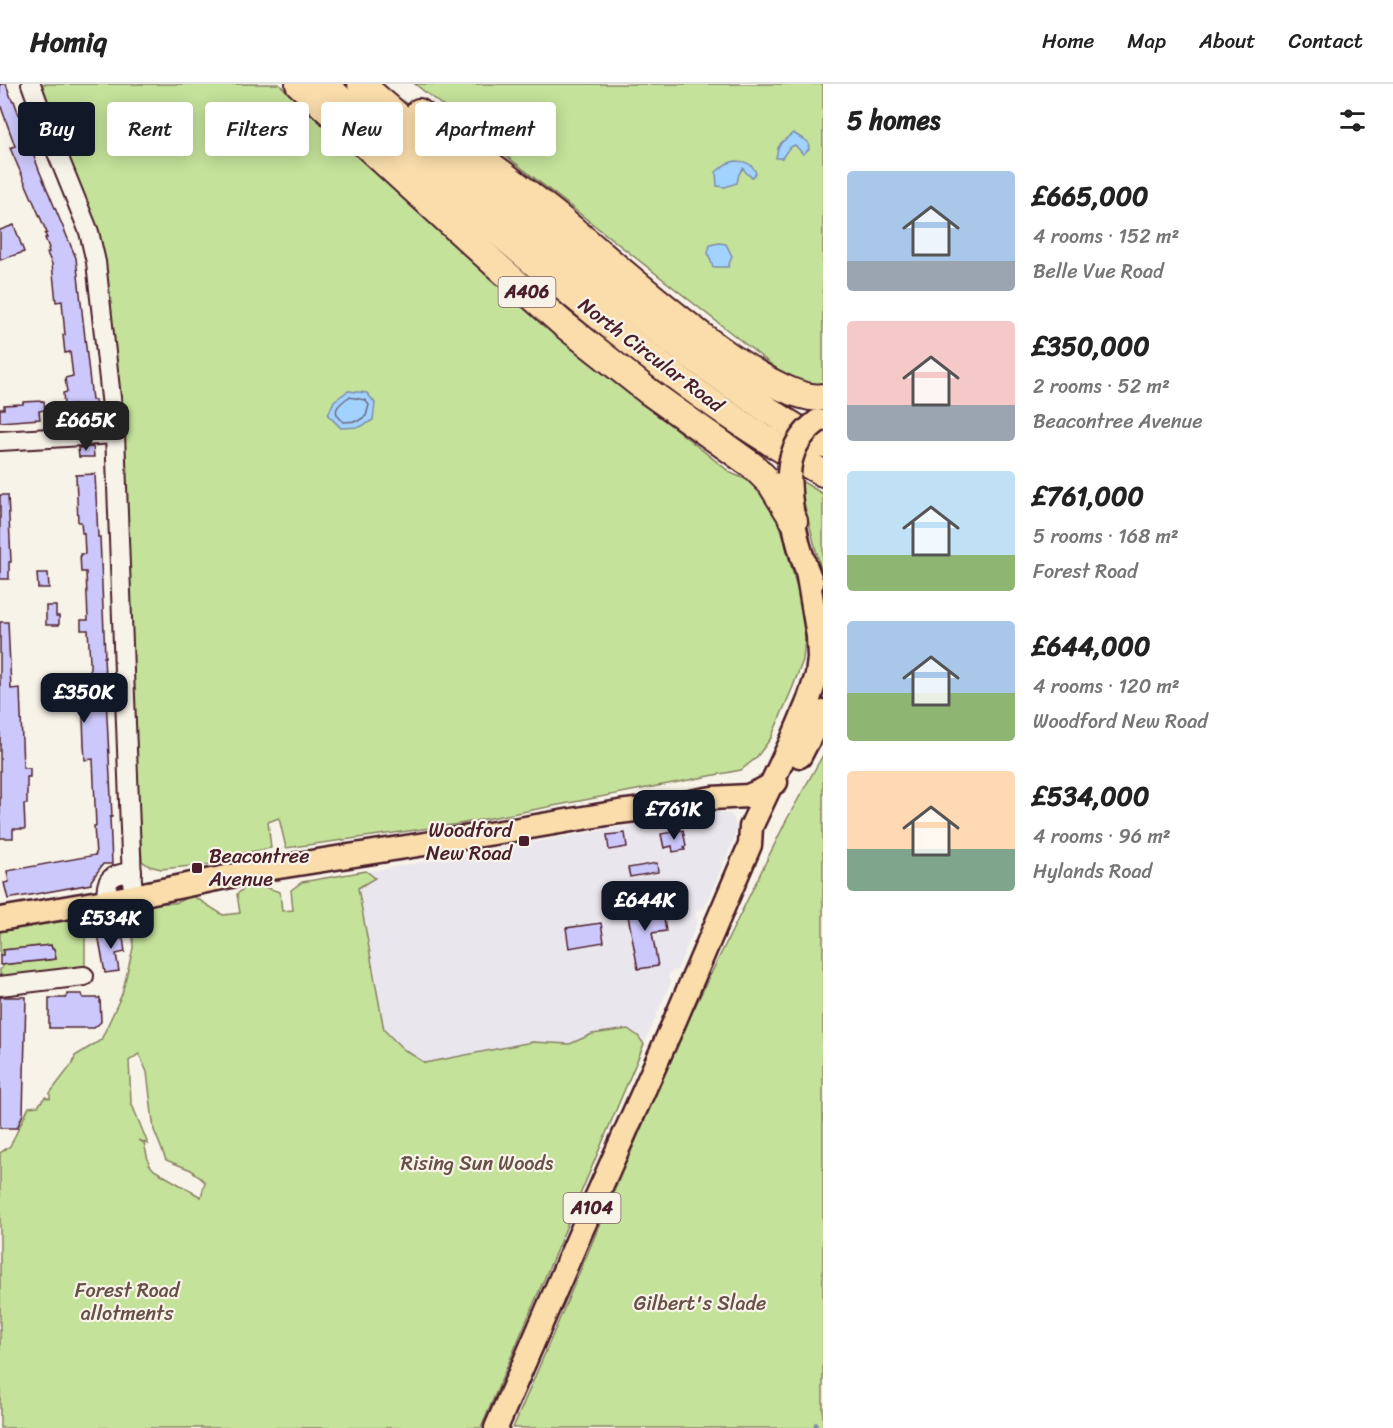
<!DOCTYPE html>
<html lang="en">
<head>
<meta charset="utf-8">
<style>
  body { margin:0; font-family:Sriracha,sans-serif; background:#f2f2f2; color:#222; height:100vh; display:flex; flex-direction:column; font-size:22px; white-space:nowrap }
  * { box-sizing:border-box; margin:0 }
  p { font-size:20px; color:#767676 }
  .icon { flex:none; width:33px; height:33px; fill:none; stroke:currentColor; stroke-width:2; stroke-linecap:round; stroke-linejoin:round }
  .map { position:relative; flex:1; overflow:hidden }
  .sheet { display:flex; flex-direction:column; background:#fff; width:570px }
  .sheet>* { flex:none }
  .banner { position:absolute; left:18px; top:18px; width:570px; height:54px; display:flex; gap:12px }
  .price { position:absolute; translate:-50% -51px; padding:0 14px; border-radius:12px; background:#111827; color:#fff; font-size:20px; line-height:39px; filter:drop-shadow(0 2px 3px #0008) }
  .price::after { content:''; position:absolute; left:50%; top:36px; width:18px; height:14px; margin-left:-9px; background:inherit; clip-path:polygon(0 0,100% 0,50% 100%) }
  .price.active { background:#222; color:#fff }
  ul { padding:0; list-style:none }
  li { display:flex; align-items:center; gap:18px; height:150px; padding:0 24px }
  li span { display:grid; place-items:center; flex:none; width:168px; height:120px; border-radius:6px; color:#555 }
  li>.icon { margin-inline-start:auto }
  span .icon { width:72px; height:72px; fill:#fffc; stroke-width:1 }
  li b { font-size:26px }
  h2 { display:flex; justify-content:space-between; align-items:center; height:72px; padding:0 24px; font-size:26px }
  .pill { padding:0 21px; border-radius:6px; background:#fff; box-shadow:0 3px 15px #0003; font-size:21px; line-height:54px }
  .pill.active { background:#111827; color:#fff }
  header { display:flex; align-items:center; gap:36px; box-sizing:border-box; height:84px; padding:0 30px; background:#fff; border-bottom:2px solid #e0e0e0 }
  header strong { font-size:28px }
  nav { display:flex; gap:33px; margin-inline-start:auto; font-size:21px }
  main { display:flex; flex:1; min-height:0 }
  .map>svg:first-child { display:block }
  .built { fill:#eae6ee }
  .green { fill:#c4e29a; stroke:#878062; stroke-width:1.5; fill-rule:evenodd }
  .water { fill:#a1d3fe; stroke:#7e8baa; stroke-width:1.5 }
  .lines { fill:none; stroke-linecap:round; stroke-linejoin:round }
  .shore { stroke:#6d677f; stroke-width:1.5 }
  .stream { stroke:#7e8baa; stroke-width:4 }
  .building { fill:#cdc8fb; stroke:#4a1f2b; stroke-width:1.5 }
  .minor-casing { stroke:#4a1f2b; stroke-width:22 }
  .major-casing { stroke:#4a1f2b; stroke-width:27 }
  .highway-casing { stroke:#4a1f2b; stroke-width:30 }
  .minor { stroke:#f7f3e8; stroke-width:18 }
  .major { stroke:#faddab; stroke-width:22 }
  .highway { stroke:#faddab; stroke-width:26 }
  .major-bridge-casing { stroke:#4a1f2b; stroke-width:27; stroke-linecap:butt }
  .major-bridge { stroke:#faddab; stroke-width:22 }
  .poi-dot { fill:#4a1f2b; stroke:#f7f3e8; stroke-width:2 }
  .labels { text-anchor:middle; dominant-baseline:central; stroke-width:4.5; stroke-linejoin:round; paint-order:stroke }
  .shield { fill:#f7f3e8; stroke:#7e5f64; stroke-width:1.5 }
  .shield-label { font-size:18px; font-weight:bold; fill:#4a1f2b }
  .street-label { font-size:20px; fill:#4a1f2b; stroke:#f7f3e8 }
  .poi-label { font-size:20px; fill:#4a1f2b; stroke:#f7f3e8; text-anchor:end }
  .park-label { font-size:20px; fill:#685047; stroke:#f7f3e8 }
</style>
</head>
<body>
<header>
<strong>Homiq</strong>
<nav><a>Home</a><a>Map</a><a>About</a><a>Contact</a></nav>
</header>
<main>
<div class="map">
<svg width="823" height="1344" viewBox="0 0 823 1344">
  <rect width="100%" height="100%" fill="#f7f3e8"/>
  <filter id="ink" filterUnits="userSpaceOnUse"><feTurbulence type="fractalNoise" baseFrequency=".0167" numOctaves="2"/><feDisplacementMap in="SourceGraphic" scale="12" xChannelSelector="R" yChannelSelector="G"/><feConvolveMatrix kernelMatrix="1 2 1 2 8 2 1 2 1" color-interpolation-filters="sRGB"/></filter>
  <g filter="url(#ink)">
    <polygon class="built" points="718,728 729,730 734,734 736,745 735,753 704,824 697,826 695,832 698,837 677,886 671,887 668,894 671,898 644,960 358,1009 320,796 592,748"/>
    <g class="green">
      <polygon points="37,0 279,0 524,224 731,389 766,404 777,429 810,553 805,554 803,576 792,605 771,654 756,674 741,686 459,740 286,764 279,734 268,738 271,764 245,769 222,779 161,785 149,782 142,777 138,709 122,328 116,271"/>
      <polygon points="415,0 823,0 823,306 787,293"/>
      <polygon points="798,395 823,410 823,494"/>
      <polygon points="823,671 823,1344 513,1344 679,955 787,735"/>
      <path d="M366 787 375 794 358 804 384 946 403 965 425 979 532 958 570 960 592 950 628 945 638 952 644 960 481 1344H0V1069L10 1062 29 1023 38 1022 45 1013 50 1015V1009L73 979 75 972 101 956 122 910 133 864V824L158 819H175L193 812 223 831 240 829 237 810 251 799 280 808 282 827 293 826 291 806 302 798ZM139 970 147 988 154 1046 166 1076 191 1086 205 1098 201 1113 154 1086 149 1080 144 1059 139 1056 148 1060 131 1018 129 977Z"/>
      <polygon points="85,834 85,885 0,894 0,885 2,884 2,881 56,875 54,865 52,865 51,861 42,862 42,866 40,867 39,862 30,863 31,867 25,868 24,864 15,865 13,870 12,865 3,866 3,871 1,871 0,874 0,847"/>
    </g>
    <g class="water">
      <polygon points="793,49 808,58 809,65 803,70 795,61 789,64 782,74 776,74 778,64 781,59"/>
      <path d="M735 77C744 77 754 80 756 90L752 93 747 90 743 84 739 90 737 99 725 103 717 102 716 88 726 80Z"/>
      <polygon points="719,159 726,160 732,172 728,183 713,183 708,169 710,161"/>
      <polygon points="348,307 367,309 375,319 373,336 360,343 341,344 328,331 334,317"/>
    </g>
    <g class="lines">
      <path class="shore" d="M349 313 365 316 369 321 366 332 358 337 344 338C330 328 337 321 349 313Z"/>
      <polyline class="stream" points="815,1344 816,1340"/>
    </g>
    <g class="building">
      <polygon points="0,0 6,0 11,14 13,17 14,17 39,86 76,174 92,316 95,316 96,329 93,329 94,335 76,337 74,320 64,321 63,309 67,308 65,294 73,292 70,268 65,269 63,251 65,251 62,217 56,218 52,180 47,169 49,168 48,165 49,164 45,154 47,154 45,150 47,149 10,64 15,62 0,20"/>
      <polygon points="14,141 24,168 0,176 0,146"/>
      <polygon points="44,317 45,326 39,327 40,335 0,338 0,325 4,325 4,321 23,320 23,318"/>
      <polygon points="93,363 94,373 79,373 78,364"/>
      <polygon points="95,390 98,453 100,453 105,573 104,573 112,733 110,733 112,780 103,780 91,797 91,800 8,815 4,799 9,798 7,787 96,771 94,742 96,742 93,675 85,676 84,661 83,633 86,633 85,613 87,613 87,589 90,589 90,577 88,546 81,546 81,536 88,536 86,488 81,488 80,470 85,470 84,449 82,449 81,438 78,438 76,391"/>
      <polygon points="0,411 8,411 11,478 9,478 9,495 0,495"/>
      <polygon points="37,489 48,489 49,504 38,504"/>
      <polygon points="46,522 56,522 56,532 59,532 59,541 46,541"/>
      <polygon points="0,538 8,538 11,605 20,604 23,684 30,684 30,693 27,693 27,720 24,720 25,745 13,745 13,754 0,754"/>
      <polygon points="683,746 686,762 684,763 685,766 673,768 672,762 664,764 661,750"/>
      <polygon points="625,749 627,763 609,766 607,751"/>
      <polygon points="657,779 658,788 630,793 628,784"/>
      <polygon points="648,817 650,826 662,823 666,847 652,849 658,882 638,885 626,821"/>
      <polygon points="601,839 604,858 569,864 566,844"/>
      <polygon points="118,847 120,855 123,854 125,868 116,870 119,887 105,889 98,850"/>
      <polygon points="51,861 52,865 54,865 56,875 0,881 0,871 3,871 3,866"/>
      <polygon points="67,910 82,910 83,914 100,914 101,938 94,944 49,944 49,914 66,914"/>
      <polygon points="0,913 26,913 23,1030 17,1044 0,1044"/>
    </g>
    <g class="lines">
      <g class="minor-casing">
        <g id="minor">
          <polyline points="31,0 49,49 89,148 96,178 115,350 132,797 134,812"/>
          <polyline points="0,357 115,350"/>
          <path d="M107 817C104 795 111 790 132 788"/>
          <polyline points="0,902 84,892"/>
        </g>
      </g>
      <g class="major-casing">
        <g id="major">
          <path d="M789 390C790 426 797 465 812 499"/>
          <polyline points="800,672 823,628"/>
          <polyline points="0,835 134,812 260,786 507,747 619,728 668,722 712,714 748,712 760,707 776,698"/>
          <polyline points="496,1344 580,1150 673,941 750,761 751,743 792,656 808,618 817,591 819,574 818,552 807,487"/>
        </g>
      </g>
      <g class="highway-casing">
        <g id="highway">
          <polyline points="299,0 495,180 562,239 648,307 753,382 771,400 794,437"/>
          <path d="M323 0C393 59 463 118 532 177 624 254 717 331 823 389"/>
          <path d="M361 0C425 55 490 110 556 164 641 235 727 304 823 360"/>
          <path d="M419 28C442 47 468 64 492 82 513 97 533 113 553 129 601 167 767 323 823 313"/>
        </g>
      </g>
      <use href="#minor" class="minor"/>
      <use href="#major" class="major"/>
      <use href="#highway" class="highway"/>
      <g class="major-bridge-casing">
        <path id="major-bridge" d="M789 390C790 367 800 350 818 337"/>
      </g>
      <use href="#major-bridge" class="major-bridge"/>
    </g>
  </g>
  <g class="poi-dot">
    <rect x="518" y="751" width="12" height="12" rx="3"/>
    <rect x="191" y="778" width="12" height="12" rx="3"/>
  </g>
  <g class="labels">
    <g class="shield">
      <rect x="498.5" y="193" width="57" height="30" rx="4.5"/>
      <rect x="563.5" y="1109" width="57" height="30" rx="4.5"/>
    </g>
    <g class="shield-label">
      <text x="527" y="208">A406</text>
      <text x="592" y="1124">A104</text>
    </g>
    <g class="street-label">
      <text transform="translate(651 271) rotate(37)">North Circular Road</text>
    </g>
    <g class="poi-label">
      <text x="512" y="746">Woodford<tspan x="512" dy="23">New Road</tspan></text>
      <text x="209" y="772" text-anchor="start">Beacontree<tspan x="209" dy="23">Avenue</tspan></text>
    </g>
    <g class="park-label">
      <text x="477" y="1079">Rising Sun Woods</text>
      <text x="127" y="1206">Forest Road<tspan x="127" dy="23">allotments</tspan></text>
      <text x="700" y="1219">Gilbert's Slade</text>
    </g>
  </g>
</svg>
<b class="price active" style="left:86px;top:368px">£665K</b>
<b class="price" style="left:84px;top:640px">£350K</b>
<b class="price" style="left:674px;top:757px">£761K</b>
<b class="price" style="left:645px;top:848px">£644K</b>
<b class="price" style="left:111px;top:866px">£534K</b>
<div class="banner">
<a class="pill active">Buy</a>
<a class="pill">Rent</a>
<a class="pill">Filters</a>
<a class="pill">New</a>
<a class="pill">Apartment</a>
</div>
</div>
<section class="sheet">
<h2>5 homes<svg class="icon" aria-label="filters" viewBox="0 0 24 24"><path d="M4 7h16M4 17h16"/><circle cx="9" cy="7" r="2"/><circle cx="15" cy="17" r="2"/></svg></h2>
<ul>
<li><span style="background:linear-gradient(#a9c7e8 75%,#9aa5b1 0)"><svg class="icon" aria-label="home" viewBox="0 0 24 24"><path d="M3 11l9-7 9 7M6 9v11h12V9"/></svg></span><div><b>£665,000</b><p>4 rooms · 152 m²</p><p>Belle Vue Road</p></div></li>
<li><span style="background:linear-gradient(#f6c9c9 70%,#9aa5b1 0)"><svg class="icon" aria-label="home" viewBox="0 0 24 24"><path d="M3 11l9-7 9 7M6 9v11h12V9"/></svg></span><div><b>£350,000</b><p>2 rooms · 52 m²</p><p>Beacontree Avenue</p></div></li>
<li><span style="background:linear-gradient(#bfe0f5 70%,#8fb573 0)"><svg class="icon" aria-label="home" viewBox="0 0 24 24"><path d="M3 11l9-7 9 7M6 9v11h12V9"/></svg></span><div><b>£761,000</b><p>5 rooms · 168 m²</p><p>Forest Road</p></div></li>
<li><span style="background:linear-gradient(#a9c7e8 60%,#8fb573 0)"><svg class="icon" aria-label="home" viewBox="0 0 24 24"><path d="M3 11l9-7 9 7M6 9v11h12V9"/></svg></span><div><b>£644,000</b><p>4 rooms · 120 m²</p><p>Woodford New Road</p></div></li>
<li><span style="background:linear-gradient(#ffd9b3 65%,#7fa58c 0)"><svg class="icon" aria-label="home" viewBox="0 0 24 24"><path d="M3 11l9-7 9 7M6 9v11h12V9"/></svg></span><div><b>£534,000</b><p>4 rooms · 96 m²</p><p>Hylands Road</p></div></li>
</ul>
</section>
</main>
</body>
</html>
